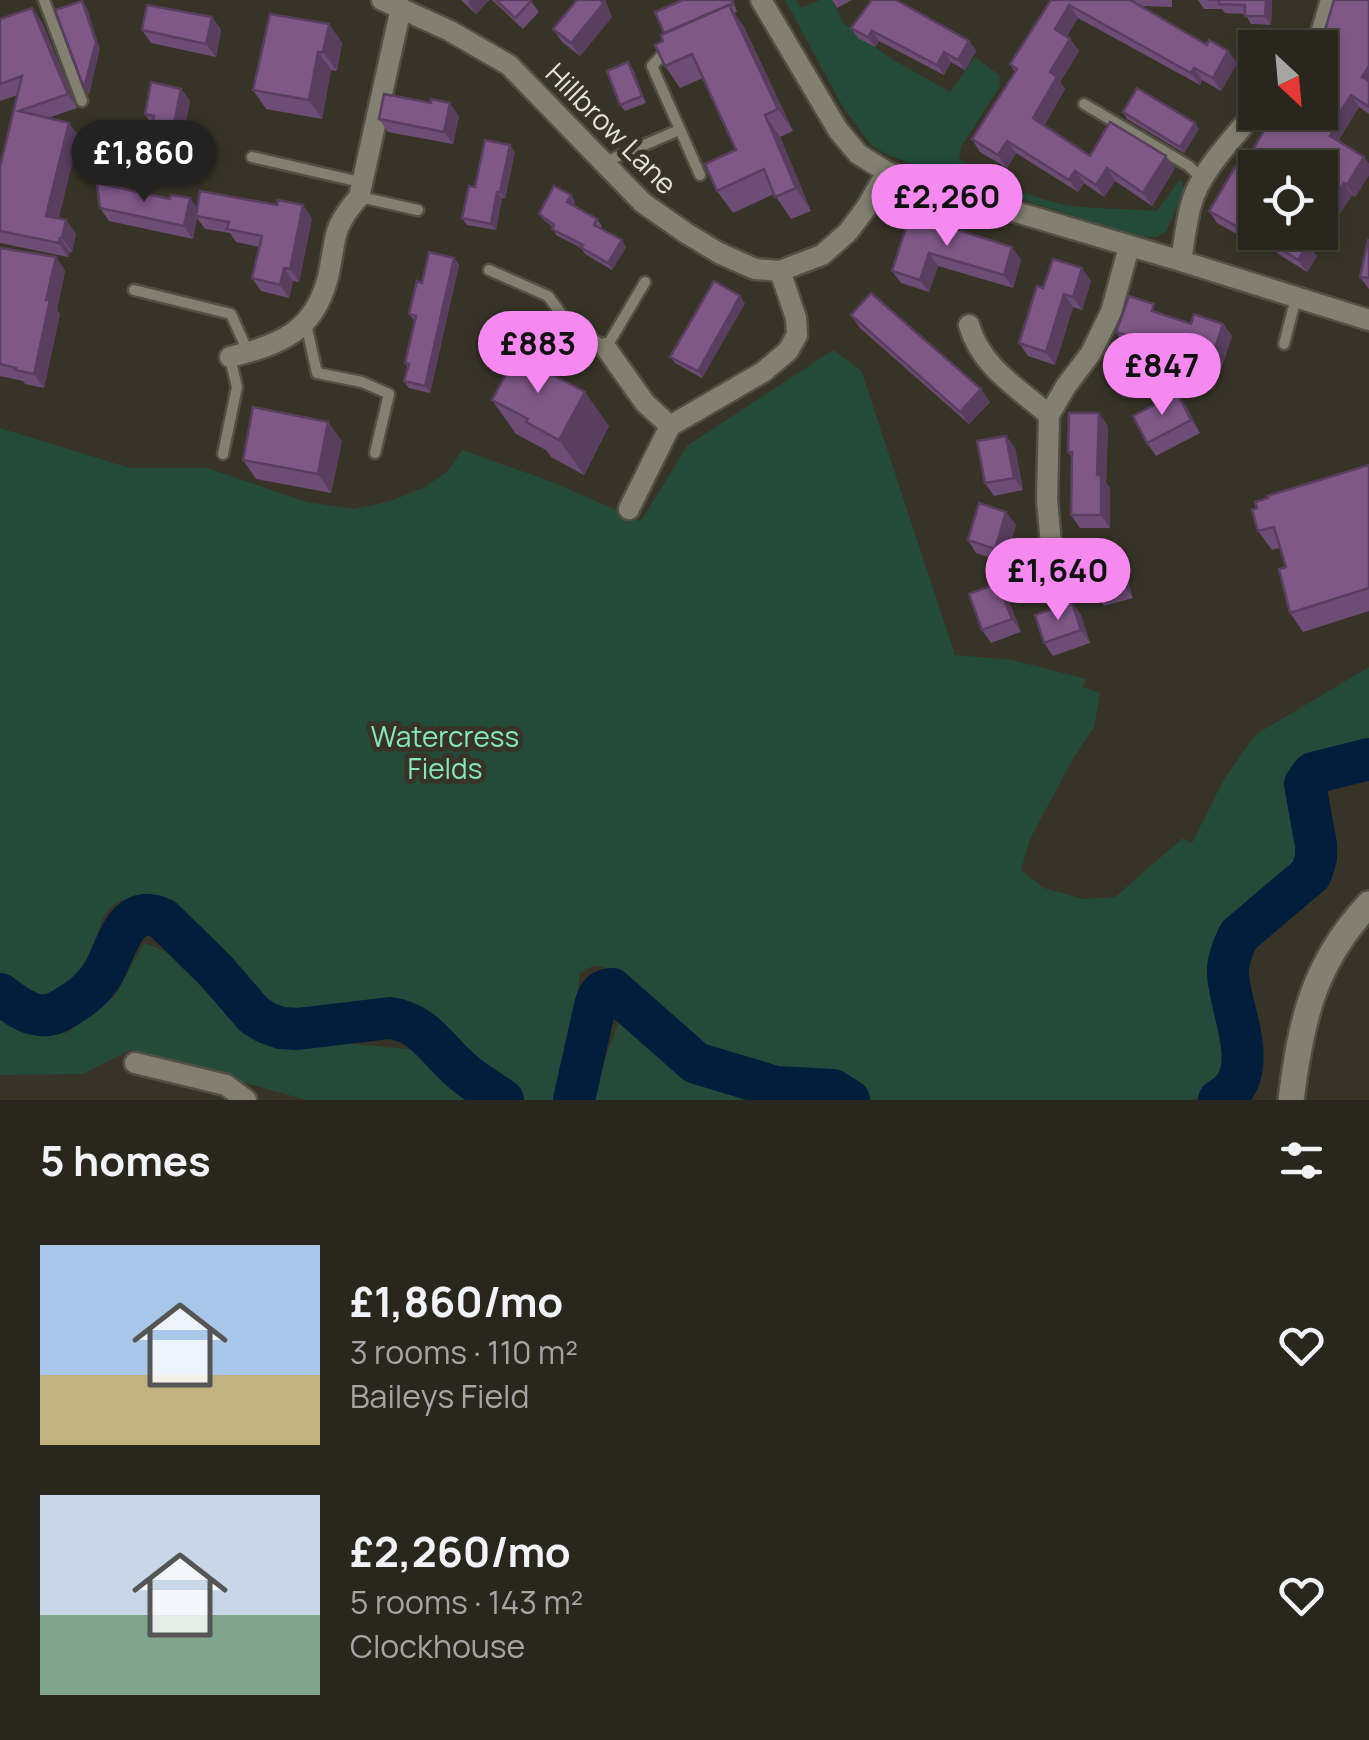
<!DOCTYPE html>
<html lang="en">
<head>
<meta charset="utf-8">
<style>
  body { margin:0; font-family:Manrope,sans-serif; background:#35332a; color:#f1f3f6; height:100vh; display:flex; flex-direction:column; font-size:38px; white-space:nowrap }
  * { box-sizing:border-box; margin:0 }
  p { font-size:32px; color:#a5a5a4 }
  .icon { flex:none; width:55px; height:55px; fill:none; stroke:currentColor; stroke-width:2; stroke-linecap:round; stroke-linejoin:round }
  .map { position:relative; height:1100px; overflow:hidden }
  .details { display:flex; flex-direction:column; background:#29271d; flex:1 }
  .details>* { flex:none }
  .needle { width:65px; rotate:154deg }
  .buttons { position:absolute; left:1238px; top:30px; display:grid; gap:20px }
  .buttons a { display:grid; place-items:center; width:100px; height:100px; border-radius:0px; background:#29271d; box-shadow:0 2px 8px #0004,0 0 0 2px #45443b; font-size:50px }
  .price { position:absolute; translate:-50% -85px; padding:0 22px; border-radius:35px; background:#f589ef; color:#111; font-size:32px; line-height:65px; filter:drop-shadow(0 2px 5px #0008) }
  .price::after { content:''; position:absolute; left:50%; top:60px; width:30px; height:22px; margin-left:-15px; background:inherit; clip-path:polygon(0 0,100% 0,50% 100%) }
  .price.on { background:#222; color:#fff }
  ul { padding:0; list-style:none }
  li { display:flex; align-items:center; gap:30px; height:250px; padding:0 40px }
  li span { display:grid; place-items:center; flex:none; width:280px; height:200px; border-radius:0px; color:#555 }
  li>.icon { margin-inline-start:auto }
  span .icon { width:120px; height:120px; fill:#fffc; stroke-width:1 }
  li b { font-size:42px }
  h2 { display:flex; justify-content:space-between; align-items:center; height:120px; padding:0 40px; font-size:42px }
  .map>svg:first-child { display:block }
  .green { fill:#244a39 }
  .lines { fill:none; stroke-linecap:round; stroke-linejoin:round }
  .river { stroke:#001d3c; stroke-width:42 }
  .service-casing { stroke:#525044; stroke-width:15 }
  .minor-casing { stroke:#525044; stroke-width:25 }
  .tertiary-casing { stroke:#525044; stroke-width:30 }
  .service { stroke:#838071; stroke-width:10 }
  .minor { stroke:#838071; stroke-width:20 }
  .tertiary { stroke:#838071; stroke-width:25 }
  .wall { fill:#6d4c75 }
  .shaded-wall { fill:#593e5f }
  .building { fill:#7f5888; stroke:#593e5f; stroke-width:2.5 }
  .labels { text-anchor:middle; dominant-baseline:central; stroke-width:10; stroke-linejoin:round; paint-order:stroke }
  .street-label { font-size:28px; fill:#e5e3db; stroke:#373427 }
  .park-label { font-size:28px; fill:#83e9b9; stroke:#373427 }
</style>
</head>
<body>
<div class="map">
<svg width="1369" height="1100" viewBox="0 0 1369 1100">
  <rect width="100%" height="100%" fill="#373427"/>
  <g class="green">
    <path d="M785 0H796L801 8 820 0H832L844 24 890 58 950 92 975 57 999 75 1000 86 961 147 959 159C991 175 1026 197 1061 204 1093 210 1125 208 1157 211L1180 179 1185 190 1166 231 1157 237H1141L928 170 888 155 871 145 843 107Z"/>
    <path d="M833 350 861 370 955 655 1012 660 1086 679 1082 687 1100 693 1094 727 1074 757 1030 839 1021 870 1044 888 1083 899 1115 897 1183 838 1192 843 1224 779 1255 735 1369 667V748C1334 752 1282 756 1288 806 1289 811 1291 816 1293 821 1297 838 1300 852 1299 869 1277 896 1234 910 1221 943 1205 988 1248 1047 1219 1086 1213 1094 1201 1096 1192 1100H867C841 1066 819 1078 783 1075 754 1072 720 1060 694 1046 666 1031 647 998 621 978 615 974 609 968 601 966 593 965 587 969 580 973L573 1030 559 1100H521L456 1050 448 1036 427 1020 405 1009 284 1016 263 1007 185 916C162 901 126 886 106 913 101 920 98 933 94 942 88 958 71 1003 49 1003 36 1002 10 986 0 978V428L130 468H207L307 502 353 509 391 501 423 488 447 472 462 450 555 483 641 521 687 446Z"/>
    <polygon points="144,943 167,952 236,1022 278,1045 341,1043 418,1050 468,1100 306,1100 130,1050 83,1074 0,1075 0,1014 23,1027 67,1033 115,996"/>
    <polygon points="619,1023 672,1066 705,1087 768,1100 588,1100"/>
  </g>
  <g class="lines">
    <g class="river">
      <path d="M0 994C10 1001 22 1011 34 1014 45 1017 54 1015 63 1009 80 999 93 990 103 973 117 949 125 900 163 919L216 971 254 1015 267 1023 281 1028 297 1029 390 1018C424 1022 438 1051 462 1071 474 1082 489 1090 503 1100"/>
      <path d="M574 1100 595 1006C598 996 600 990 612 989L696 1063 776 1087 833 1090 849 1100"/>
      <path d="M1219 1100C1265 1076 1230 1012 1228 974 1227 961 1233 947 1239 935L1311 874 1316 858V845L1305 784 1313 773 1369 759"/>
    </g>
    <g class="service-casing">
      <g id="service">
        <polyline points="44,0 82,101"/>
        <polyline points="671,50 664,53 652,66 700,175"/>
        <polyline points="1084,104 1189,166 1202,179"/>
        <polyline points="252,157 360,182"/>
        <polyline points="605,162 679,130"/>
        <polyline points="360,197 418,210"/>
        <polyline points="489,270 548,296 565,319 606,348 645,282"/>
        <polyline points="134,290 231,314 248,352"/>
        <polyline points="306,324 317,373 362,382 389,394 375,453"/>
        <polyline points="1284,344 1296,298"/>
        <polyline points="223,454 237,387 230,358"/>
      </g>
    </g>
    <g class="minor-casing">
      <g id="minor">
        <polyline points="382,0 450,31 509,65 643,203 686,233 719,253 755,269 780,271 822,255 848,232 866,208 887,172"/>
        <polyline points="761,0 838,130 858,154 887,172 908,180 1181,261 1369,320"/>
        <polyline points="1313,48 1322,30 1331,0"/>
        <path d="M1181 261C1184 243 1186 223 1191 205 1199 173 1234 137 1255 112"/>
        <path d="M969 325C981 367 1017 387 1049 415"/>
        <polyline points="606,348 645,403 670,426"/>
        <path d="M230 357C281 344 314 332 328 277 337 238 330 230 359 197L401 8"/>
        <polyline points="629,509 670,426 763,372 788,351 797,335 796,318 780,271"/>
        <polyline points="1037,589 1061,581 1051,544 1047,500 1049,415 1066,386 1091,353 1111,312 1129,247"/>
        <polyline points="135,1063 226,1085 246,1100"/>
      </g>
    </g>
    <g class="tertiary-casing">
      <path id="tertiary" d="M1291 1100C1301 1021 1313 964 1369 904"/>
    </g>
    <use href="#service" class="service"/>
    <use href="#minor" class="minor"/>
    <use href="#tertiary" class="tertiary"/>
  </g>
  <g class="wall">
    <polygon points="461,0 489,0 476,14"/>
    <polygon points="492,0 530,0 539,12 523,29"/>
    <polygon points="577,0 605,0 612,17 580,56 562,42 553,29"/>
    <polygon points="683,0 733,0 737,12 734,13 744,27 793,131 780,137 811,211 791,219 774,194 733,213 717,191 736,150 703,78 680,88 665,66 664,33"/>
    <polygon points="832,0 852,0 837,8"/>
    <polygon points="1051,0 1172,0 1172,7 1141,6 1207,45 1228,51 1237,63 1221,91 1202,80 1200,85 1078,18 1067,36 1079,51 1060,82 1065,89 1044,126 1090,156 1175,168 1152,206 1115,181 1104,197 1084,183 1078,192 1016,153 1007,168 980,152 972,139 1015,72 1010,64"/>
    <polygon points="1198,0 1272,0 1271,25 1251,24 1245,14 1225,13 1222,9 1204,9"/>
    <polygon points="1369,0 1369,114 1359,107 1339,139 1342,143 1364,157 1369,164 1369,175 1355,197 1352,195 1314,253 1317,256 1307,272 1255,239 1253,243 1217,223 1209,211"/>
    <polygon points="902,3 969,41 976,51 965,70 951,62 944,75 879,41 875,47 858,38 851,28"/>
    <polygon points="212,17 221,30 216,57 151,43 142,30"/>
    <polygon points="0,19 42,22 77,108 48,118 79,136 58,218 66,220 76,234 72,252 70,252 68,257 0,243 0,167 18,95 0,101"/>
    <polygon points="329,24 342,43 337,71 331,70 322,119 266,109 253,90"/>
    <polygon points="633,69 646,103 625,111 620,105"/>
    <polygon points="181,89 190,101 186,121 188,121 197,134 192,169 156,163 147,150 152,125 145,114"/>
    <polygon points="1123,112 1195,123 1199,129 1184,153 1127,119"/>
    <polygon points="459,116 453,144 388,132 379,119"/>
    <polygon points="515,152 505,199 502,198 496,230 467,225 462,218 475,187"/>
    <polygon points="571,195 575,202 573,206 597,219 602,226 600,229 626,247 612,270 585,254 581,248 556,235 553,227 544,220 539,214"/>
    <polygon points="190,198 197,209 312,218 299,282 293,281 289,298 261,291 252,278 259,247 236,242 230,233 205,229 197,218 193,239 109,221 100,208 170,199"/>
    <polygon points="910,215 1021,260 1013,288 938,266 929,292 901,283 892,271"/>
    <polygon points="1369,240 1369,289 1360,277"/>
    <polygon points="0,248 56,257 65,271 57,310 60,314 44,388 25,384 23,381 0,376"/>
    <polygon points="454,258 459,265 430,393 409,388 404,381 408,368 405,363 415,321 409,314 422,283"/>
    <polygon points="1091,281 1082,310 1073,307 1055,365 1028,356 1019,343 1043,288"/>
    <polygon points="745,303 702,378 675,363 670,357"/>
    <polygon points="851,315 990,402 969,424 860,328"/>
    <polygon points="1162,315 1191,324 1223,324 1232,336 1219,375 1125,345 1116,332"/>
    <polygon points="550,370 555,376 609,426 584,475 551,457 546,450 516,434 492,400"/>
    <polygon points="1186,406 1200,433 1156,456 1147,443"/>
    <polygon points="1108,426 1106,483 1110,488 1110,528 1080,528 1071,515 1072,457 1068,452"/>
    <polygon points="1006,436 1015,448 1023,490 994,496 985,483"/>
    <polygon points="342,441 331,493 256,479 243,460"/>
    <polygon points="1369,465 1369,611 1303,632 1290,613 1285,589 1286,567 1280,548 1272,550 1258,531"/>
    <polygon points="1016,525 1004,562 976,553 968,540"/>
    <polygon points="1113,549 1122,562 1133,598 1104,606 1095,593"/>
    <polygon points="998,583 1007,596 1021,632 991,643 982,630"/>
    <polygon points="1072,602 1081,615 1090,643 1053,656 1044,643"/>
  </g>
  <g class="shaded-wall">
    <polygon points="470,0 489,0 476,14 468,3"/>
    <polygon points="601,0 605,0 612,17 580,56 571,43"/>
    <polygon points="1266,0 1272,0 1271,25 1265,16"/>
    <polygon points="82,1 87,8 100,49 89,95 84,88"/>
    <polygon points="729,5 744,27 793,131 778,109"/>
    <polygon points="1069,5 1078,18 1064,41 1055,29"/>
    <polygon points="32,8 42,22 77,108 68,94"/>
    <polygon points="212,17 221,30 216,57 206,44"/>
    <polygon points="329,24 342,43 337,71 323,52"/>
    <polygon points="872,31 879,41 875,47 868,37"/>
    <polygon points="1070,39 1079,51 1060,82 1065,89 1041,131 1033,118 1050,72"/>
    <polygon points="969,41 976,51 965,70 958,60"/>
    <polygon points="1228,51 1237,63 1221,91 1213,78"/>
    <polygon points="318,52 331,70 322,119 309,100"/>
    <polygon points="944,52 951,62 944,75 937,65"/>
    <polygon points="628,62 633,69 646,103 642,96"/>
    <polygon points="1369,66 1369,87 1362,77"/>
    <polygon points="1194,68 1202,80 1200,85 1191,73"/>
    <polygon points="181,89 190,101 184,132 175,119"/>
    <polygon points="1351,95 1359,107 1339,139 1342,143 1330,136 1330,128"/>
    <polygon points="450,103 459,116 453,144 444,132"/>
    <polygon points="765,115 780,137 811,211 796,188"/>
    <polygon points="188,121 197,134 192,169 183,156"/>
    <polygon points="69,123 79,136 56,230 46,216"/>
    <polygon points="1195,123 1199,129 1184,153 1180,147"/>
    <polygon points="1007,141 1016,153 1007,168 998,155"/>
    <polygon points="510,145 515,152 505,199 500,192"/>
    <polygon points="1166,156 1175,168 1152,206 1143,193"/>
    <polygon points="1364,157 1369,164 1369,175 1355,197 1347,185"/>
    <polygon points="1107,168 1115,181 1104,197 1096,185"/>
    <polygon points="1075,171 1084,183 1078,192 1069,180"/>
    <polygon points="1344,183 1352,195 1314,253 1317,256 1307,272 1298,260 1305,242 1312,232 1320,232 1320,220"/>
    <polygon points="497,192 502,198 496,230 491,224"/>
    <polygon points="571,195 575,202 572,209 567,202"/>
    <polygon points="190,198 199,211 196,216 197,218 193,239 184,226"/>
    <polygon points="303,205 312,218 299,282 290,269"/>
    <polygon points="66,220 76,234 72,252 62,238"/>
    <polygon points="1247,227 1255,239 1253,243 1245,231"/>
    <polygon points="60,238 70,252 68,257 59,243"/>
    <polygon points="622,240 626,247 612,270 608,263"/>
    <polygon points="1012,247 1021,260 1013,288 1004,275"/>
    <polygon points="929,253 938,266 929,292 920,280"/>
    <polygon points="56,257 65,271 57,310 60,314 44,388 34,374 46,300"/>
    <polygon points="454,258 459,265 430,393 425,386"/>
    <polygon points="284,268 293,281 289,298 280,285"/>
    <polygon points="1082,268 1091,281 1082,310 1073,297"/>
    <polygon points="1064,294 1073,307 1055,365 1046,352"/>
    <polygon points="740,296 745,303 702,378 698,371"/>
    <polygon points="1223,324 1232,336 1219,375 1210,363"/>
    <polygon points="981,389 990,402 969,424 960,412"/>
    <polygon points="585,392 609,426 584,475 559,440"/>
    <polygon points="1177,393 1186,406 1200,433 1191,420"/>
    <polygon points="1099,413 1108,426 1106,483 1110,488 1110,528 1101,515 1097,475"/>
    <polygon points="328,422 342,441 331,493 318,474"/>
    <polygon points="1006,436 1015,448 1023,490 1014,478"/>
    <polygon points="1006,512 1016,525 1004,562 995,549"/>
    <polygon points="1113,549 1122,562 1133,598 1124,585"/>
    <polygon points="998,583 1007,596 1021,632 1012,619"/>
    <polygon points="1072,602 1081,615 1090,643 1081,630"/>
  </g>
  <g class="building">
    <polygon points="496,0 530,0 531,1 515,18"/>
    <polygon points="577,0 601,0 603,4 571,43 553,29"/>
    <polygon points="683,0 731,0 733,5 729,6 729,5 664,33 655,12"/>
    <polygon points="872,0 896,0 969,41 958,60 944,52 937,65 872,31 868,37 851,28"/>
    <polygon points="1051,0 1130,0 1207,45 1209,40 1228,51 1213,78 1194,68 1191,73 1069,5 1055,29 1070,39 1050,72 1057,77 1033,118 1090,156 1110,122 1166,156 1143,193 1107,168 1096,185 1075,171 1069,180 1007,141 998,155 972,139 1017,69 1010,64"/>
    <polygon points="1208,0 1266,0 1265,16 1245,16 1245,5 1219,4 1219,0"/>
    <polygon points="1334,0 1369,0 1369,66 1362,77 1369,81 1369,107 1351,95 1330,128 1334,131 1330,136 1364,157 1347,185 1344,183 1320,220 1320,168 1255,168 1255,232 1247,227 1245,231 1209,211 1243,154 1248,158 1275,112 1320,112 1320,48 1314,48 1326,27"/>
    <polygon points="82,1 96,42 84,88 55,10"/>
    <polygon points="147,5 212,17 206,44 142,30"/>
    <polygon points="729,5 778,109 765,115 796,188 775,197 764,169 717,191 705,164 736,150 692,54 665,66 655,45 663,41 661,35"/>
    <polygon points="32,8 68,94 19,111 69,123 46,216 66,220 62,238 60,238 59,243 0,231 0,167 22,76 0,84 0,19"/>
    <polygon points="270,14 329,24 323,52 318,52 309,100 253,90"/>
    <polygon points="628,62 642,96 620,105 607,71"/>
    <polygon points="151,82 181,89 175,119 188,121 183,156 147,150 154,116 145,114"/>
    <polygon points="1137,88 1195,123 1180,147 1123,112"/>
    <polygon points="384,94 431,103 431,99 450,103 444,132 379,119"/>
    <polygon points="485,140 510,145 500,192 497,192 491,224 462,218 469,186 475,187"/>
    <polygon points="97,183 170,199 171,195 190,198 184,226 100,208"/>
    <polygon points="554,186 571,195 567,202 597,219 594,225 622,240 608,263 580,247 583,245 552,229 554,225 539,214"/>
    <polygon points="200,191 277,205 278,200 303,205 290,269 284,268 280,285 252,278 262,236 227,229 229,222 196,216"/>
    <polygon points="910,215 1012,247 1004,275 929,253 920,280 892,271"/>
    <polygon points="1255,232 1312,232 1305,242 1308,244 1298,260"/>
    <polygon points="1368,240 1369,240 1369,278 1360,277"/>
    <polygon points="0,248 56,257 46,300 50,300 34,374 15,370 16,368 0,364"/>
    <polygon points="429,252 454,258 425,386 404,381 409,364 405,363 416,316 409,314 417,281 422,283"/>
    <polygon points="1053,259 1082,268 1073,297 1064,294 1046,352 1019,343 1037,286 1043,288"/>
    <polygon points="714,281 740,296 698,371 670,357"/>
    <polygon points="871,293 981,389 960,412 851,315"/>
    <polygon points="1129,296 1154,304 1152,311 1191,324 1194,314 1223,324 1210,363 1116,332"/>
    <polygon points="518,352 550,370 549,373 585,392 559,440 526,422 528,419 492,400"/>
    <polygon points="1177,393 1191,420 1147,443 1133,416"/>
    <polygon points="253,407 328,422 318,474 243,460"/>
    <polygon points="1069,413 1099,413 1097,475 1101,475 1101,515 1071,515 1072,452 1068,452"/>
    <polygon points="1006,436 1014,478 985,483 977,441"/>
    <polygon points="1369,465 1369,588 1290,613 1279,569 1286,567 1274,527 1258,531 1252,510 1257,508 1255,502 1268,498 1267,496"/>
    <polygon points="979,503 1006,512 995,549 968,540"/>
    <polygon points="1113,549 1124,585 1095,593 1085,557"/>
    <polygon points="998,583 1012,619 982,630 969,594"/>
    <polygon points="1072,602 1081,630 1044,643 1035,615"/>
  </g>
  <g class="labels">
    <g class="street-label">
      <text transform="translate(612 128) rotate(45)">Hillbrow Lane</text>
    </g>
    <g class="park-label">
      <text x="445" y="736">Watercress<tspan x="445" dy="32">Fields</tspan></text>
    </g>
  </g>
</svg>
<div class="buttons">
<a><svg class="needle" viewBox="-14 -14 28 28"><path d="M0-13l5 13h-10z" fill="#e53935"/><path d="M0 13l5-13h-10z" fill="#a5a5a4"/></svg></a>
<a><svg class="icon" aria-label="locate" viewBox="0 0 24 24"><circle cx="12" cy="12" r="6"/><path d="M12 2v4M12 18v4M2 12h4M18 12h4"/></svg></a>
</div>
<b class="price on" style="left:144px;top:205px">£1,860</b>
<b class="price" style="left:947px;top:249px">£2,260</b>
<b class="price" style="left:538px;top:396px">£883</b>
<b class="price" style="left:1162px;top:418px">£847</b>
<b class="price" style="left:1058px;top:623px">£1,640</b>
</div>
<section class="details">
<h2>5 homes<svg class="icon" aria-label="filters" viewBox="0 0 24 24"><path d="M4 7h16M4 17h16"/><circle cx="9" cy="7" r="2"/><circle cx="15" cy="17" r="2"/></svg></h2>
<ul>
<li><span style="background:linear-gradient(#a9c7e8 65%,#c2b280 0)"><svg class="icon" aria-label="home" viewBox="0 0 24 24"><path d="M3 11l9-7 9 7M6 9v11h12V9"/></svg></span><div><b>£1,860/mo</b><p>3 rooms · 110 m²</p><p>Baileys Field</p></div><svg class="icon" aria-label="heart" viewBox="0 0 24 24"><path d="M12 20l-8-8c-3-5 5-10 8-4 3-6 11-1 8 4z"/></svg></li>
<li><span style="background:linear-gradient(#c9d6e8 60%,#7fa58c 0)"><svg class="icon" aria-label="home" viewBox="0 0 24 24"><path d="M3 11l9-7 9 7M6 9v11h12V9"/></svg></span><div><b>£2,260/mo</b><p>5 rooms · 143 m²</p><p>Clockhouse</p></div><svg class="icon" aria-label="heart" viewBox="0 0 24 24"><path d="M12 20l-8-8c-3-5 5-10 8-4 3-6 11-1 8 4z"/></svg></li>
</ul>
</section>
</body>
</html>
